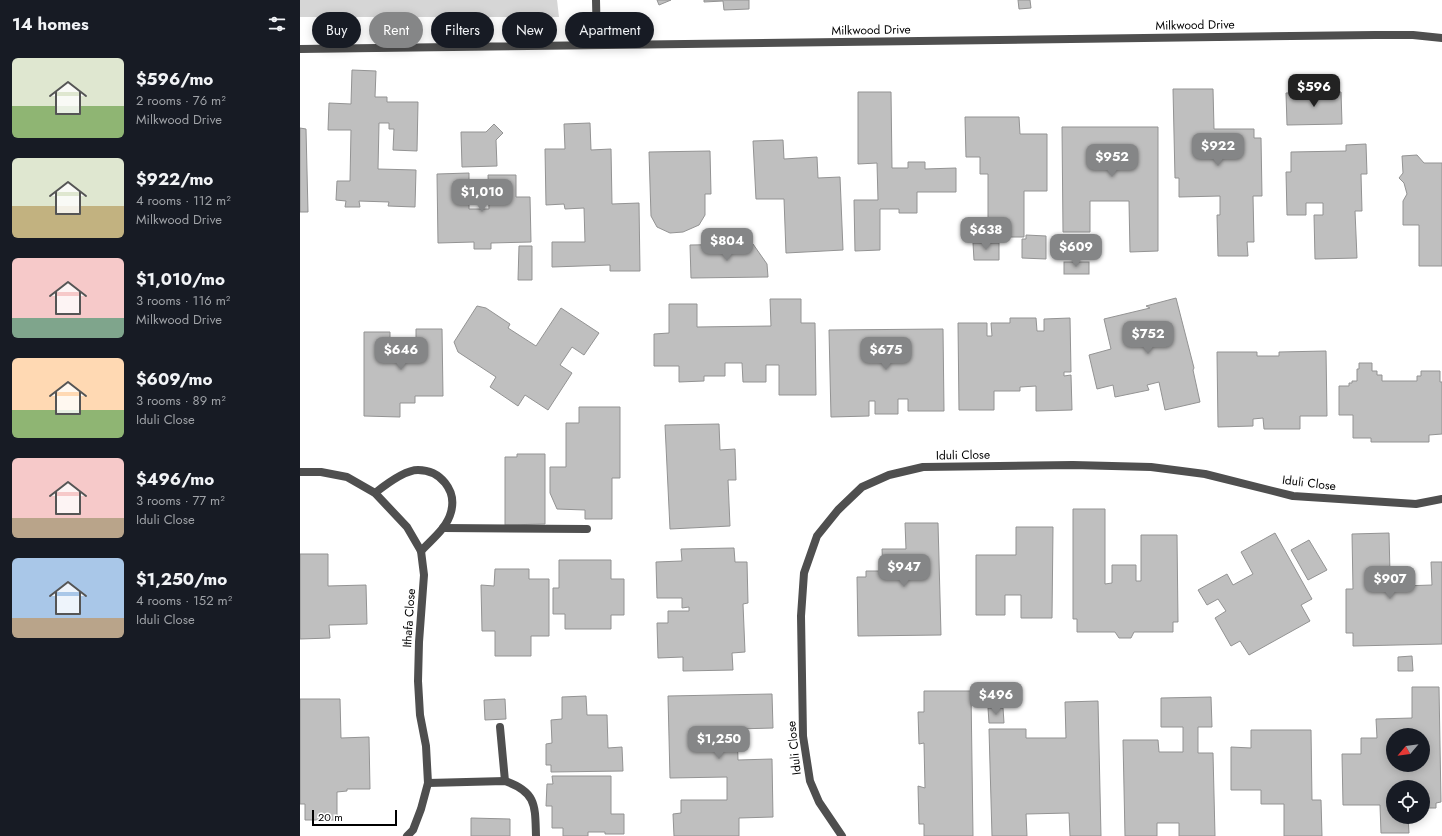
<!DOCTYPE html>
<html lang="en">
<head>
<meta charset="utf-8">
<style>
  body { margin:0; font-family:Jost,sans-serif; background:#20242c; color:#f1f3f6; height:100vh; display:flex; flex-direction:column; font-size:15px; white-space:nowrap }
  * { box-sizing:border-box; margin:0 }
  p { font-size:13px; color:#9ea1a6 }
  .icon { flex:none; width:22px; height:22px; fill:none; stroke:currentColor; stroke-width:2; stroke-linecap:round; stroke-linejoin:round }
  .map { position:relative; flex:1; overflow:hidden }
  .side { display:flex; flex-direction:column; background:#171b24; width:300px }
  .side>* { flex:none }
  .guide { position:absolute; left:12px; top:12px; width:380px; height:36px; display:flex; gap:8px }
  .needle { width:26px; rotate:241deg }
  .controls { position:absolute; left:1086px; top:728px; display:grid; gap:8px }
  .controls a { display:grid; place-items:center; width:44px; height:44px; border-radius:50%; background:#171b24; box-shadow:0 2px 10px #0003; font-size:20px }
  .scale { position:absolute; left:12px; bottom:10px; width:85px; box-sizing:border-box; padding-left:4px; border:2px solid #000; border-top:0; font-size:11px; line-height:14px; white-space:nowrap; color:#000; -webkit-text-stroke:3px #fff; paint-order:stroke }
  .price { position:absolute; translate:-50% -34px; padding:0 9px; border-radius:8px; background:#858687; color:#fff; font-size:13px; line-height:26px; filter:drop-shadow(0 1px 2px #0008) }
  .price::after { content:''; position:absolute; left:50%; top:24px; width:12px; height:9px; margin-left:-6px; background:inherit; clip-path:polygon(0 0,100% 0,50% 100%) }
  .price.selected { background:#222; color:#fff }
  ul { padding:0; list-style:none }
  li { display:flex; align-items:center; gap:12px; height:100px; padding:0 12px }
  li span { display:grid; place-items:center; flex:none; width:112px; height:80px; border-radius:6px; color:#555 }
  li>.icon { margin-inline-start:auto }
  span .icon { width:48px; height:48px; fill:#fffc; stroke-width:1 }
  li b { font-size:17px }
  h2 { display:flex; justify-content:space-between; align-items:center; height:48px; padding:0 12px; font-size:17px }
  .pill { padding:0 14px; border-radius:18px; background:#171b24; box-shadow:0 2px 10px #0003; font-size:14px; line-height:36px }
  .pill.selected { background:#858687; color:#fff }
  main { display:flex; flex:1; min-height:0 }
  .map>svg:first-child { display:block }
  .green { fill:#d6d6d6 }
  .building { fill:#bfbfbf; stroke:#939393; fill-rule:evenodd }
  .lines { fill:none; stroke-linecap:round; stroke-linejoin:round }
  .service { stroke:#4f4f4f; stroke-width:8 }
  .minor { stroke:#4f4f4f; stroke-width:8 }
  .labels { text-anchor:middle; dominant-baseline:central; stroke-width:3; stroke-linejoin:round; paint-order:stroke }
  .street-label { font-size:12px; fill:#000; stroke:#fff }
</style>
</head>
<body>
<main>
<section class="side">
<h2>14 homes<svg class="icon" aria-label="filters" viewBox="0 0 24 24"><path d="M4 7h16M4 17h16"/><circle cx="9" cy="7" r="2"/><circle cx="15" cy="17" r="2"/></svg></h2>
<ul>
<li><span style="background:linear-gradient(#dfe7d0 60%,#8fb573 0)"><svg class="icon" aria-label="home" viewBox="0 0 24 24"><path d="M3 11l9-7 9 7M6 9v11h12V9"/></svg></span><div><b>$596/mo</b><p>2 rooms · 76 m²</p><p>Milkwood Drive</p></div></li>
<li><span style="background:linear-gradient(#dfe7d0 60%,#c2b280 0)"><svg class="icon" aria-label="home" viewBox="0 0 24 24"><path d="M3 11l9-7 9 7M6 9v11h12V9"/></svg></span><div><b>$922/mo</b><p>4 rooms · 112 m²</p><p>Milkwood Drive</p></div></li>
<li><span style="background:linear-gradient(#f6c9c9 75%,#7fa58c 0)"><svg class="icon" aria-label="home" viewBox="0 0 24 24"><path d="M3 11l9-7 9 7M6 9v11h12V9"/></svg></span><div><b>$1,010/mo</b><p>3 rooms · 116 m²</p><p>Milkwood Drive</p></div></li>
<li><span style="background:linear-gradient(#ffd9b3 65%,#8fb573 0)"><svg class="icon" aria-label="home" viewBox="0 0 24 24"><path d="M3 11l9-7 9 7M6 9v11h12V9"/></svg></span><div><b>$609/mo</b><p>3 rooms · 89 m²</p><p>Iduli Close</p></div></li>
<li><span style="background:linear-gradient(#f6c9c9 75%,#b9a48a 0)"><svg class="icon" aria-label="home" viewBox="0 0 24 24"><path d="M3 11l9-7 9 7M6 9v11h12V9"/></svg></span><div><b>$496/mo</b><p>3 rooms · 77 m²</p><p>Iduli Close</p></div></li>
<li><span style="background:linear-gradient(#a9c7e8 75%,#b9a48a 0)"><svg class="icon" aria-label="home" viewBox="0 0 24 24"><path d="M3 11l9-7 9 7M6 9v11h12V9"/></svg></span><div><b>$1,250/mo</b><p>4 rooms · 152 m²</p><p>Iduli Close</p></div></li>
</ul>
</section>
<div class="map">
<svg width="1142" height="836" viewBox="0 0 1142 836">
  <rect width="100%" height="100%" fill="#fff"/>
  <polygon class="green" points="0,0 257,0 259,17 0,17"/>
  <g class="building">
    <polygon points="357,0 371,0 359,5"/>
    <polygon points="404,0 449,0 449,9 424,10 423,1 404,2"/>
    <polygon points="718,0 730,0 731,8 719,9"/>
    <polygon points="52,70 76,71 75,97 87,97 87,102 118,102 117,151 93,150 94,129 89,129 89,123 79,123 78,169 116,170 115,207 88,206 89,202 59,201 60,207 45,207 46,201 36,200 37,181 50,181 51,130 28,130 29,103 51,104"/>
    <polygon points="873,89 913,89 914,129 954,129 954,138 961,138 962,196 953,196 954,242 947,242 948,256 918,256 917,215 920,215 920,196 879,197 879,178 875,178"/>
    <polygon points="558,92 591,92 592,168 608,168 608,162 625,162 625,169 656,168 656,192 617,192 617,213 599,213 599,209 580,209 580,250 555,251 554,200 578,200 577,163 558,164"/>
    <polygon points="1041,92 1042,124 987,125 986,93"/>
    <polygon points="665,117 719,117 720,134 747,134 747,191 724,191 724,237 688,237 688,174 680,174 680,157 666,157"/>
    <polygon points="290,123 291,150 311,149 312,204 339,203 340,271 310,271 310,265 252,267 252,242 285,242 284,208 265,209 264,204 246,205 245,149 265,149 264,124"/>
    <polygon points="194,124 203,133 196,140 197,166 162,167 161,132 186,132"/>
    <polygon points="762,127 858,127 858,251 830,252 829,201 790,201 790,232 763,232"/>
    <polygon points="0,128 6,129 8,212 0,212"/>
    <polygon points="483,140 484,159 517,157 518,178 540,177 543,250 486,253 484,199 456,199 453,141"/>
    <polygon points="1066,144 1067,174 1061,174 1062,211 1055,211 1057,258 1015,259 1014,215 1023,215 1023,203 1006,203 1006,215 987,215 986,172 991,172 991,152 1046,151 1046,145"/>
    <polygon points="410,151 411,194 405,194 405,215 399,225 383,232 370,233 357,227 351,216 349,152"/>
    <polygon points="1117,155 1124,163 1142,163 1142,266 1119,266 1119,225 1103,225 1103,201 1107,194 1104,183 1099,178 1103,173 1102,156"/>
    <polygon points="169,173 169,209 189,209 188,175 216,175 216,197 230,197 231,242 191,243 191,249 174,249 174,242 138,243 137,174"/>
    <polygon points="726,235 746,236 746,259 722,258 722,239 726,239"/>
    <polygon points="673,243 699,243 699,260 674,260"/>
    <polygon points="453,244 467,264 468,277 391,278 390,245"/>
    <polygon points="219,246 232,246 232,280 218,280"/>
    <rect x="764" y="262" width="25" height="12"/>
    <polygon points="876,298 894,368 893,370 900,402 865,410 859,382 847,385 849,390 815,397 813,385 797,389 789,355 811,349 804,319 850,308 846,306"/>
    <polygon points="470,299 501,299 501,323 515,323 516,395 479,395 479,365 466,365 466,382 443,382 442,363 425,363 425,376 404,376 404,381 379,382 379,366 354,366 354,334 369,333 369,304 397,304 397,327 471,326"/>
    <polygon points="177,306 186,308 210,324 208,328 236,346 261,308 299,333 284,355 272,347 260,365 272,373 248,410 225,395 218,406 190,387 196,377 158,352 154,342"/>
    <polygon points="710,318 736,318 737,331 744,331 744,319 770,318 771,372 764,372 764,376 771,375 772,410 736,411 736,386 720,387 720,391 694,391 694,410 659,410 658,323 687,323 687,336 692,336 691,323 710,323"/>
    <polygon points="116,329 142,329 143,396 115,396 115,403 100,403 100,417 64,416 64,332 90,332 90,346 116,346"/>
    <polygon points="643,329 644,411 608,411 608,399 598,399 598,414 575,414 575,401 569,401 569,416 531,417 529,330"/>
    <polygon points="1026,351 1027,416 1000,416 1000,429 964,429 963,418 953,419 953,426 918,427 917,352 957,352 957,356 979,356 979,352"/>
    <polygon points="1059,363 1072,363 1072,371 1077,371 1077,375 1082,375 1082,381 1117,381 1117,376 1121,376 1121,371 1140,371 1140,382 1142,382 1142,434 1129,435 1129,442 1071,442 1071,438 1053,438 1053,415 1039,415 1039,386 1049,386 1049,383 1052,383 1052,381 1057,381 1057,369 1059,369"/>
    <polygon points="279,407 320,407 320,478 312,478 312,519 285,519 285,510 257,509 250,493 250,467 266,467 266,423 279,423"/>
    <polygon points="419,424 420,450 435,449 436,480 428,480 430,526 370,529 365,425"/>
    <polygon points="217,454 245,454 245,524 205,525 205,457 217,457"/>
    <polygon points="773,509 805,509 805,584 812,583 812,565 836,565 836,581 841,581 841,535 877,535 878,622 873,622 873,632 834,632 831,638 819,638 815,632 777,632 777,619 773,619"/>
    <polygon points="605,523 638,523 641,635 558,636 557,577 566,577 566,571 583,571 582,549 606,549"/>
    <polygon points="716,527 753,527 752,618 721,618 721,595 705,595 705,615 676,615 676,555 716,555"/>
    <polygon points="975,533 1012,599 1001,605 1010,621 949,655 940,641 931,646 915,618 926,611 918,599 907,605 898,590 927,574 933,585 953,574 941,552"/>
    <polygon points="1089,533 1090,574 1102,574 1102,586 1132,585 1131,562 1142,562 1142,644 1053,646 1053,633 1046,633 1046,589 1053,589 1052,534"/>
    <polygon points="1009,540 1027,570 1008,580 991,550"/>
    <polygon points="434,548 435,562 447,562 448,603 443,604 445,652 432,653 433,670 383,671 383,657 358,658 357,623 368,623 368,611 389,611 389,607 382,608 382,598 357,598 356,562 382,561 381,549"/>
    <polygon points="0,554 28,554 28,586 66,585 67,624 29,625 30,638 0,639"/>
    <polygon points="259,560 311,560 311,579 324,579 324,615 311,615 311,629 265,629 265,614 253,614 253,588 259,588"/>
    <polygon points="195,569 229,569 229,579 249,579 249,636 231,636 231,656 195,656 195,631 182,631 181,585 194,586"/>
    <polygon points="1112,656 1113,671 1098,671 1098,657"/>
    <path d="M1112 687H1139L1141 802 1136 803V808H1123V787H1093V817H1108L1109 833H1081L1080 805H1043L1042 754H1061V738H1077L1076 719 1112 718ZM1093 735H1123V765H1093Z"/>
    <polygon points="624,691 671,691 673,836 624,836 624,824 619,824 618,786 625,788 624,743 619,744 618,712 624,712"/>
    <polygon points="472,694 473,728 437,729 438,760 472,759 473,817 439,818 439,836 374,836 373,814 381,813 381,800 427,800 427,777 370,778 368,696"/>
    <polygon points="286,696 287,715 307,715 308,748 322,747 323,771 251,772 251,765 246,765 246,744 252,743 251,720 262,719 262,697"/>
    <polygon points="911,697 912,727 898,727 898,753 913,753 915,836 879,836 879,823 857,823 857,836 825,836 823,740 858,740 859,752 883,752 883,727 861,727 861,698"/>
    <polygon points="0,699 40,699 41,738 69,737 70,789 47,789 47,791 37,792 37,820 5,820 5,804 0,804"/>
    <polygon points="205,699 206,719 185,720 184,700"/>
    <polygon points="798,701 801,836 770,836 769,813 726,814 727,836 692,836 689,729 726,729 726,738 766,738 765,702"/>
    <polygon points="688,708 703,708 704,723 689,723"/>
    <polygon points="951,730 1011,730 1012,800 1021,800 1022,836 984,836 984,804 961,804 961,790 931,790 931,747 951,748"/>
    <polygon points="252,776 311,776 311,814 324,814 324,834 305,834 305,832 288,832 288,836 263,836 263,828 252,828 252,806 246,806 247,784 253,784"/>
    <polygon points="171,818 210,819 210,836 171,836"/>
  </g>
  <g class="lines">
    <polyline class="service" points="200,727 205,781"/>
    <g class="minor">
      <polyline points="296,0 297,45"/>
      <polyline points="0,49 1075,35 1113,35 1142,38"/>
      <polyline points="0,472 21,472 47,477 75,493 107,527 121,551 124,575 119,642 118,681 120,715 126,746 128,783 121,809 113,830 107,836"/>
      <path d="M75 493C85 485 105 470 118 470 140 470 157 490 151 512 147 528 132 539 121 551"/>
      <polyline points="143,528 287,529"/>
      <path d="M128 783 205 781C237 792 235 806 236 836"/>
      <polyline points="542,836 519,802 510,781 503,736 501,616 504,573 517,536 538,510 562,487 589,475 623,467 773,465 851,467 905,474 993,496 1116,504 1142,499"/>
    </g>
  </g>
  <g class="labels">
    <g class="street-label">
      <text transform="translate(895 25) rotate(-1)">Milkwood Drive</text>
      <text transform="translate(571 30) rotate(-1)">Milkwood Drive</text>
      <text transform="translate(663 455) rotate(-1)">Iduli Close</text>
      <text transform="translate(1009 483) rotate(7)">Iduli Close</text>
      <text transform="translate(109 618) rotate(-86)">Ithafa Close</text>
      <text transform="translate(494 748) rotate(-96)">Iduli Close</text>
    </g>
  </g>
</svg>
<div class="controls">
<a><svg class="needle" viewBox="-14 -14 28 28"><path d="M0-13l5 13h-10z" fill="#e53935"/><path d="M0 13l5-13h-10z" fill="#9ea1a6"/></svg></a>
<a><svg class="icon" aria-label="locate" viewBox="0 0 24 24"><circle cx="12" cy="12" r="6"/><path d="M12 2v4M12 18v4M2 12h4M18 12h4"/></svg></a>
</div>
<div class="scale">20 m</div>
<b class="price selected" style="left:1014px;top:108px">$596</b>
<b class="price" style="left:918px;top:167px">$922</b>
<b class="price" style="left:812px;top:178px">$952</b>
<b class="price" style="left:182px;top:213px">$1,010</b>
<b class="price" style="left:686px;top:251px">$638</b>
<b class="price" style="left:427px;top:262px">$804</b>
<b class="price" style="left:776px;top:268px">$609</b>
<b class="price" style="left:848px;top:355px">$752</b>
<b class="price" style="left:101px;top:371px">$646</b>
<b class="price" style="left:586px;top:371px">$675</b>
<b class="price" style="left:604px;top:588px">$947</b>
<b class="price" style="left:1090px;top:600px">$907</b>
<b class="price" style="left:696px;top:716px">$496</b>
<b class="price" style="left:419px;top:760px">$1,250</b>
<div class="guide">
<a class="pill">Buy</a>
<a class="pill selected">Rent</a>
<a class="pill">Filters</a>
<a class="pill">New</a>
<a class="pill">Apartment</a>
</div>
</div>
</main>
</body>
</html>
